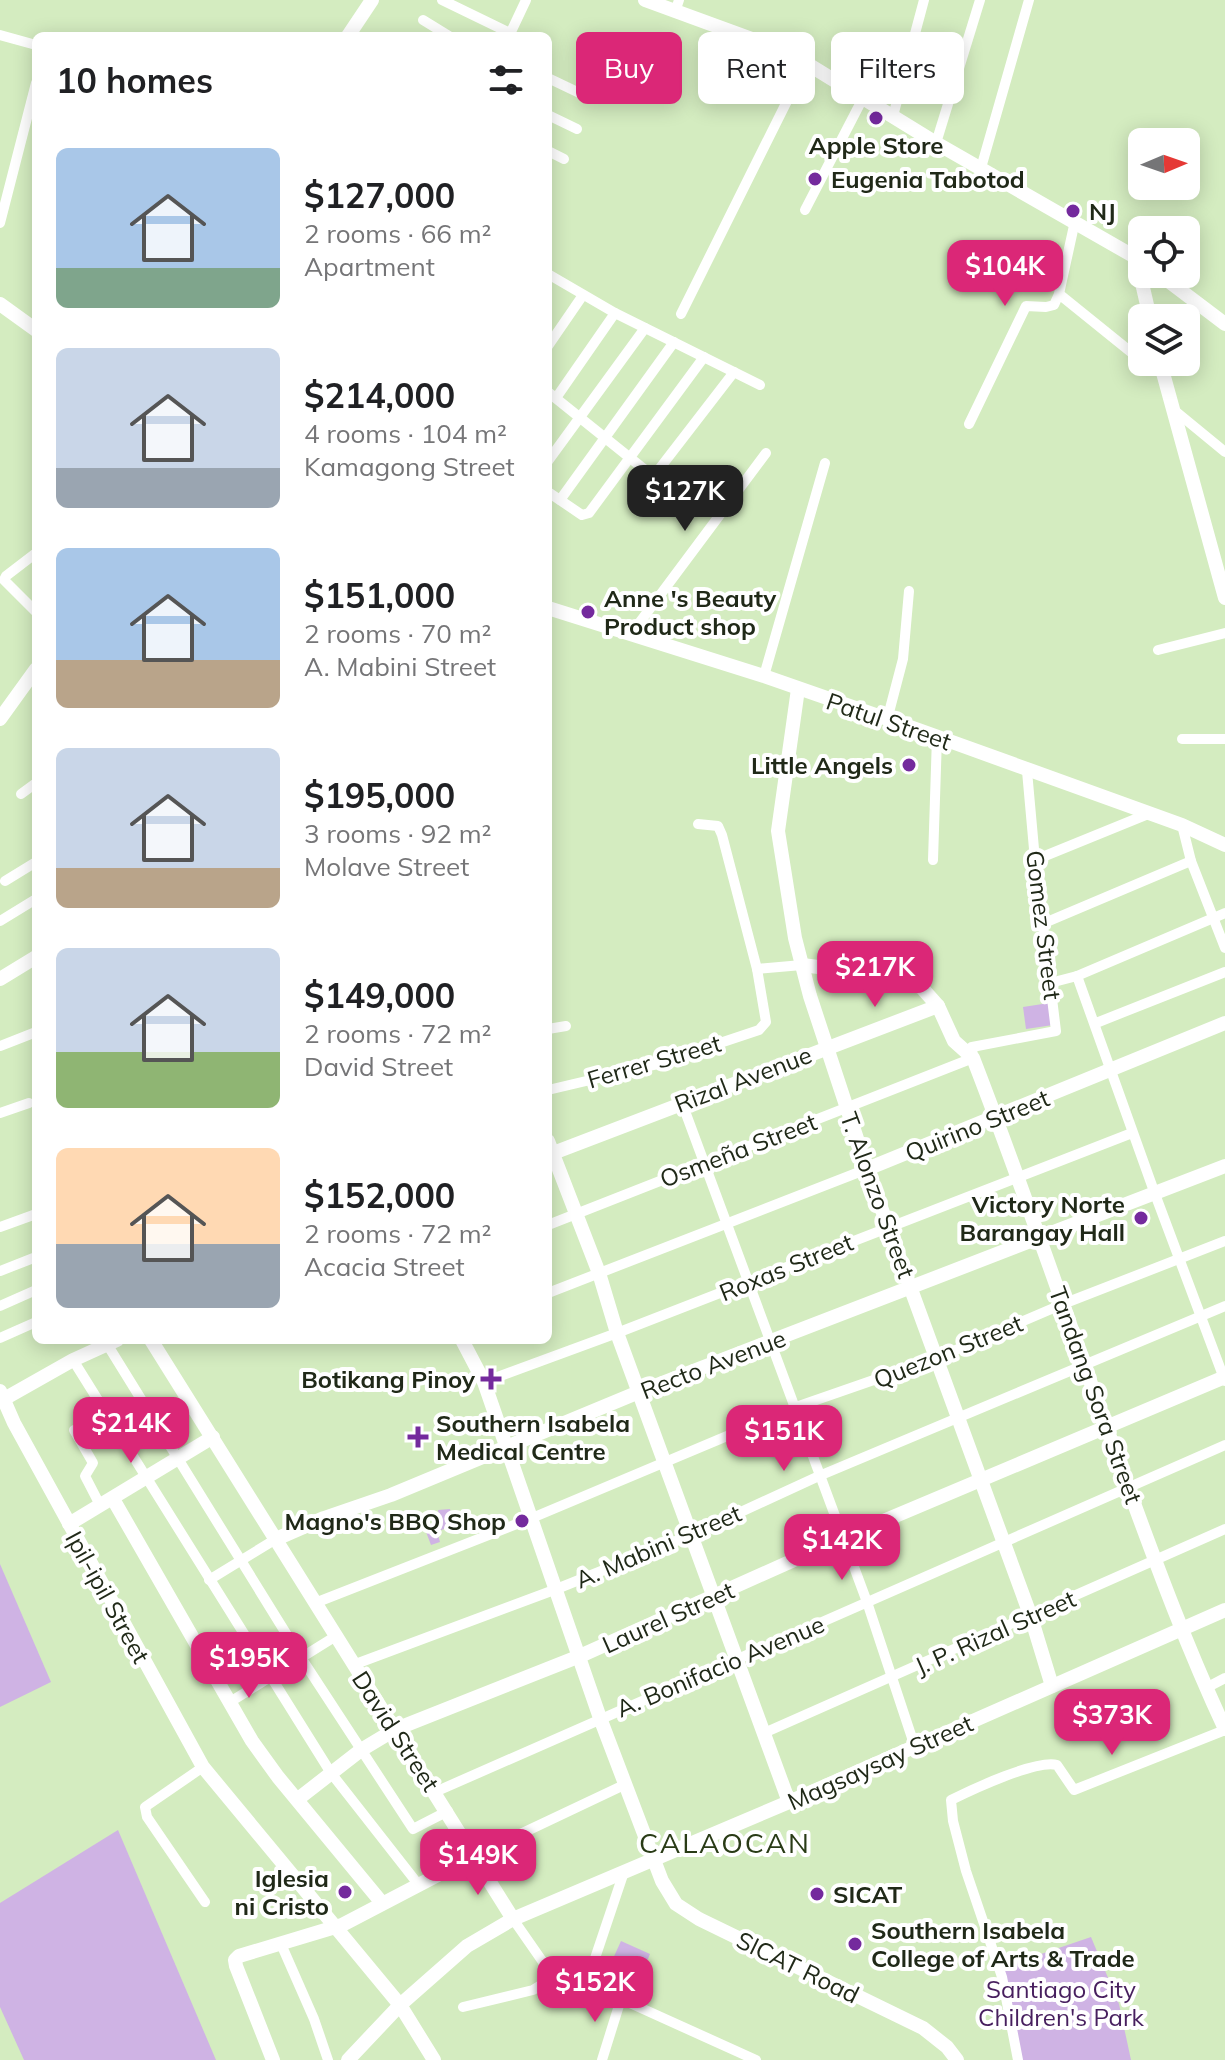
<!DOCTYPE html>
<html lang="en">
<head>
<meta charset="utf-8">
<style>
  body { margin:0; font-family:Mulish,sans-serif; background:#f2f2f2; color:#202124; height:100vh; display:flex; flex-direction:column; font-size:30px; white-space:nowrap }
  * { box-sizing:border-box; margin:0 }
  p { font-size:26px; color:#757577 }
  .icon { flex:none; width:44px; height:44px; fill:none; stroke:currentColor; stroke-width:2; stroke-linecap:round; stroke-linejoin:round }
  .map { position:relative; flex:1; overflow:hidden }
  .drawer { position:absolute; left:32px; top:32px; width:520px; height:1312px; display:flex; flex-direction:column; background:#fff; border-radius:12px; box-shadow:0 4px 20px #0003 }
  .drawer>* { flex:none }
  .hud { position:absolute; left:576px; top:32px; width:528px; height:72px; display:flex; gap:16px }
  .needle { width:52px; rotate:88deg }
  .tools { position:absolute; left:1128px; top:128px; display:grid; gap:16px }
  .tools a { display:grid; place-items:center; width:72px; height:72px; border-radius:12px; background:#fff; box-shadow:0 4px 20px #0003; font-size:40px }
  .price { position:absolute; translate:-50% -68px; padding:0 18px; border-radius:16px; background:#db2777; color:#fff; font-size:26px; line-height:52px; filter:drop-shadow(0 2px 4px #0008) }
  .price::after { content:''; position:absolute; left:50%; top:48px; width:24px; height:18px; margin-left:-12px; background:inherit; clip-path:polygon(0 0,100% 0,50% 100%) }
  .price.current { background:#222; color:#fff }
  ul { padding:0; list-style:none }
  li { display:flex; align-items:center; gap:24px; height:200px; padding:0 24px }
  li span { display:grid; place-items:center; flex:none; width:224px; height:160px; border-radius:12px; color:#555 }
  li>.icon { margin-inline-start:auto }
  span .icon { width:96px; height:96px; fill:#fffc; stroke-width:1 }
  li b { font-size:34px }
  h2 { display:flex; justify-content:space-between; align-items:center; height:96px; padding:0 24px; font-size:34px }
  .pill { padding:0 28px; border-radius:12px; background:#fff; box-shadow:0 4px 20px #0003; font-size:28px; line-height:72px }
  .pill.current { background:#db2777; color:#fff }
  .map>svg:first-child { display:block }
  .green { fill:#cfb3e4 }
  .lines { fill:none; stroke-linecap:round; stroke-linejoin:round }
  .street { stroke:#fff; stroke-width:10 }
  .secondary { stroke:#fff; stroke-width:14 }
  .poi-dot { fill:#742a9d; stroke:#fff; stroke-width:3 }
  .labels { text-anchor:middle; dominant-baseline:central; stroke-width:8; stroke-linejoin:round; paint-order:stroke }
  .poi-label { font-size:24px; font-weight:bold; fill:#202918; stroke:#fff; text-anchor:start }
  .street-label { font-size:24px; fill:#202918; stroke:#fff }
  .park-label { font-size:24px; fill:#471f5e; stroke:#fff }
  .quarter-label { font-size:28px; letter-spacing:2px; fill:#293b16; stroke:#fff }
</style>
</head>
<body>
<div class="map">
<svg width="1225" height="2060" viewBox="0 0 1225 2060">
  <rect width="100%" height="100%" fill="#d4ecc0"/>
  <g class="green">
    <polygon points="1049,1003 1053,1025 1026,1029 1023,1007"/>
    <polygon points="450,1509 455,1528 447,1532 446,1528 437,1532 440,1542 431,1545 423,1524 429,1522 431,1525 440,1522 438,1510"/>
    <polygon points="0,1564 51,1682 0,1707"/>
    <polygon points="118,1830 216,2060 24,2060 0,2007 0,1903"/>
    <polygon points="1091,1937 1119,2004 1131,2060 1018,2060 1000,1968"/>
    <polygon points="621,1941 650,1954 641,1976 611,1963"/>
  </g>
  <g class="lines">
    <g class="street">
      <polyline points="442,0 510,33"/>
      <polyline points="675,12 679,0"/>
      <polyline points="423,20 449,36"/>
      <polyline points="0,35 36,45"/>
      <polyline points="509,36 526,0"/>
      <polyline points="548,78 592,99"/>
      <polyline points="548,115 577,129"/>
      <polyline points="893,116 924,0"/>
      <polyline points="936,143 980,0"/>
      <polyline points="548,151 564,159"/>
      <polyline points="981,168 1029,0"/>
      <polyline points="805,210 863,98"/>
      <polyline points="0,223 36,83"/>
      <polyline points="548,274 615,313 760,385"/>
      <polyline points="1059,294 1142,361"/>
      <polyline points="681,314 806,63"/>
      <polyline points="548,346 583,295"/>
      <polyline points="548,392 680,498"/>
      <polyline points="556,398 615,313"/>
      <polyline points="1174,410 1225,452"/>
      <polyline points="969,424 1026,306 1046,307 1054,305 1059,294 1075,221"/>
      <polyline points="548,461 645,328"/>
      <polyline points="653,477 734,372"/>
      <polyline points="548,492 582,515 589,513 704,357"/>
      <polyline points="560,500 674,342"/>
      <polyline points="36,553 6,576 4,580 36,612"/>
      <polyline points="631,634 766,453"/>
      <polyline points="1158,650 1225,633"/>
      <polyline points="764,676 825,463"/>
      <polyline points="887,720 903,659 909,591"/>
      <polyline points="1182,739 1225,739"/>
      <polyline points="21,794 36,783"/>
      <polyline points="1182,825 1191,861 1225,948"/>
      <polyline points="933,860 937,737"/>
      <polyline points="1035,860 1148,814"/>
      <polyline points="5,881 36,862"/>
      <polyline points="0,921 36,899"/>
      <polyline points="1042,924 1191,861"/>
      <polyline points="757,969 802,965"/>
      <polyline points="1077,976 1155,1194 1225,1381"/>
      <polyline points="1050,983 1077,976 1225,913"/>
      <polyline points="1096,1023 1225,972"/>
      <polyline points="548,1029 566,1026"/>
      <polyline points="0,1046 36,1032"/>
      <polyline points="548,1090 654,1065 759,1030 766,1022 757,969 722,835 718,826 698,824"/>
      <polyline points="682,1103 867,1602 915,1747"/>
      <polyline points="0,1113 29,1103"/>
      <polyline points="548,1225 973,1058 972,1047 1056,1031 1035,860 1027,771"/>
      <polyline points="0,1227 36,1214"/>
      <polyline points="0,1271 36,1257"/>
      <polyline points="548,1293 867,1169"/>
      <polyline points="0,1306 36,1290"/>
      <polyline points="0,1338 36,1322"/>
      <polyline points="107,1344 300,1656 413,1829 448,1811"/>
      <polyline points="73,1360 331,1773 418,1884"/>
      <polyline points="484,1382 617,1333 1132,1133"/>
      <polyline points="74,1430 93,1463 85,1476 100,1505"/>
      <polyline points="209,1580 276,1539"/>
      <polyline points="315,1603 532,1518 796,1407 937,1358 1063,1304 1225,1241"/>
      <polyline points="353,1665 554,1590 691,1535 819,1476 1225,1306"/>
      <polyline points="1206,1688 1225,1678"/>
      <polyline points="230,1702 336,1636"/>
      <polyline points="764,1733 1225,1529"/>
      <polyline points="203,1767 145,1807 147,1817 205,1902"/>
      <polyline points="435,1792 1225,1445"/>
      <polyline points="476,1855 624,1785"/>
      <polyline points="513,1919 545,1965 557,1975 621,1999 756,2060"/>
      <polyline points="281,1944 314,2019 328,2060"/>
      <polyline points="585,1988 624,1872"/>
      <polyline points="463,2007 533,1990 557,1975"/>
      <polyline points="602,2060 621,1999"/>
      <path d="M1018 2060 1002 1977 966 1871 953 1821 951 1800C971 1790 1037 1759 1057 1765L1074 1790 1225 1730"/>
    </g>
    <g class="secondary">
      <polyline points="645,0 771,46 806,63 936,143 1142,261"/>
      <polyline points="348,36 372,0"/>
      <polyline points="1136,257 1150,318"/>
      <polyline points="1159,274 1225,324"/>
      <polyline points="0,304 36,330"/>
      <polyline points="1160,362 1225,598"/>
      <polyline points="548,608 764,676 916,729 1182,825 1225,845"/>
      <polyline points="798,689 778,831 795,938 810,996 867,1169 1031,1617 1052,1686"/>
      <polyline points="0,719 36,669"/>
      <path d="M802 965 900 977 922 988 938 1006 954 1041 973 1058C1028 1200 1076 1344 1128 1487 1158 1569 1188 1650 1225 1729"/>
      <polyline points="0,979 36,957"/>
      <polyline points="548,1141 599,1273 617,1333 789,1802"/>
      <polyline points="548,1155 938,1006"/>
      <polyline points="867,1169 1225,1023"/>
      <polyline points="151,1340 513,1919"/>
      <polyline points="462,1340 484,1382 600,1718 662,1881 676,1904 699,1919 923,2028 947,2047 957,2060"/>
      <polyline points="0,1391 14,1423 203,1767 400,2005 434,2060"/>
      <polyline points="4,1399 73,1360 117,1340"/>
      <polyline points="113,1499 252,1741 278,1777 382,1903"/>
      <polyline points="69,1524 213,1437"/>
      <polyline points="276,1539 324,1518 391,1495 639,1392 1225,1166"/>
      <polyline points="298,1799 361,1750 396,1729 580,1656 843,1538 1225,1377"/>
      <polyline points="273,2060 236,1966 235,1960 239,1956 342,1925 476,1855"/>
      <polyline points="348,2060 400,2005 467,1946 513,1919 789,1802 1225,1610"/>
    </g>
  </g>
  <g class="poi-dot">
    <circle cx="876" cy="118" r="8"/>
    <circle cx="815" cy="179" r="8"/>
    <circle cx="1073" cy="211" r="8"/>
    <circle cx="588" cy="612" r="8"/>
    <circle cx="909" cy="765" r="8"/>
    <circle cx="1141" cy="1218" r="8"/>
    <path d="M487 1367h8v8h8v8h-8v8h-8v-8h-8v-8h8z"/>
    <path d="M414 1425h8v8h8v8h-8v8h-8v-8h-8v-8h8z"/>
    <circle cx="522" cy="1521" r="8"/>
    <circle cx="345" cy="1892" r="8"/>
    <circle cx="817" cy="1894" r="8"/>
    <circle cx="855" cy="1944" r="8"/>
  </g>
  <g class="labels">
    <g class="poi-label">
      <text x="876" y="145" text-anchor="middle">Apple Store</text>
      <text x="831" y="179">Eugenia Tabotod</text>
      <text x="1089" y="211">NJ</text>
      <text x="604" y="598">Anne 's Beauty<tspan x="604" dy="28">Product shop</tspan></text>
      <text x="893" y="765" text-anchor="end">Little Angels</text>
      <text x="1125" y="1204" text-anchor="end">Victory Norte<tspan x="1125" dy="28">Barangay Hall</tspan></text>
      <text x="475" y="1379" text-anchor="end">Botikang Pinoy</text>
      <text x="436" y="1423">Southern Isabela<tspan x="436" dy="28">Medical Centre</tspan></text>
      <text x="506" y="1521" text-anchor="end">Magno's BBQ Shop</text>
      <text x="329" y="1878" text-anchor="end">Iglesia<tspan x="329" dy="28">ni Cristo</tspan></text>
      <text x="833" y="1894">SICAT</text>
      <text x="871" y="1930">Southern Isabela<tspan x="871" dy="28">College of Arts &amp; Trade</tspan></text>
    </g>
    <g class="street-label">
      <text transform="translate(889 721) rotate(19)">Patul Street</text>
      <text transform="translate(1044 925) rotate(83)">Gomez Street</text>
      <text transform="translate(654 1061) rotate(-16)">Ferrer Street</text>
      <text transform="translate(743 1079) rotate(-21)">Rizal Avenue</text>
      <text transform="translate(977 1125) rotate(-22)">Quirino Street</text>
      <text transform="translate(738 1150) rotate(-21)">Osmeña Street</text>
      <text transform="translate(878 1195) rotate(70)">T. Alonzo Street</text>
      <text transform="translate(786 1267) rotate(-22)">Roxas Street</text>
      <text transform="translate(948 1351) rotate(-22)">Quezon Street</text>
      <text transform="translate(713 1364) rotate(-21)">Recto Avenue</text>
      <text transform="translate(1096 1395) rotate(70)">Tandang Sora Street</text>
      <text transform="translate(658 1546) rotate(-23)">A. Mabini Street</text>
      <text transform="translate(108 1597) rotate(61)">Ipil-ipil Street</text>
      <text transform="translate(668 1617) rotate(-24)">Laurel Street</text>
      <text transform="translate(995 1632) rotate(-24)">J. P. Rizal Street</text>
      <text transform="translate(720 1666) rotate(-23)">A. Bonifacio Avenue</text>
      <text transform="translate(396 1731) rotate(57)">David Street</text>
      <text transform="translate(880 1762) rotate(-24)">Magsaysay Street</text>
      <text transform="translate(798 1967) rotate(26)">SICAT Road</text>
    </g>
    <g class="park-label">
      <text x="1061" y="1989">Santiago City<tspan x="1061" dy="28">Children's Park</tspan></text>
    </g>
    <g class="quarter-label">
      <text x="725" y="1842">CALAOCAN</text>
    </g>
  </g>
</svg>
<div class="tools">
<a><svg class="needle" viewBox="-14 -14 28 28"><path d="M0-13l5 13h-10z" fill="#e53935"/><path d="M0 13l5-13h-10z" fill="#757577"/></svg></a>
<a><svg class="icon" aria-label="locate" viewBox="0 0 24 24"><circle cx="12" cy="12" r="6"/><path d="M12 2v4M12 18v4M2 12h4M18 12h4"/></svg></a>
<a><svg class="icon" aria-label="layers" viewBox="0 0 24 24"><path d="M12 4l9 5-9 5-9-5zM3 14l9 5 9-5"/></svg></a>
</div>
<b class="price" style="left:1005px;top:308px">$104K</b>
<b class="price current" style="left:685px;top:533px">$127K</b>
<b class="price" style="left:875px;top:1009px">$217K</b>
<b class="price" style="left:131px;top:1465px">$214K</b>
<b class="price" style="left:784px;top:1473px">$151K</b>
<b class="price" style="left:842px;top:1582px">$142K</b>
<b class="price" style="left:249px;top:1700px">$195K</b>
<b class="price" style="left:1112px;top:1757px">$373K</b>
<b class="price" style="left:478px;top:1897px">$149K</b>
<b class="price" style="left:595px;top:2024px">$152K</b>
<div class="hud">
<a class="pill current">Buy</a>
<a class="pill">Rent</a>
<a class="pill">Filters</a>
</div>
<section class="drawer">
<h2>10 homes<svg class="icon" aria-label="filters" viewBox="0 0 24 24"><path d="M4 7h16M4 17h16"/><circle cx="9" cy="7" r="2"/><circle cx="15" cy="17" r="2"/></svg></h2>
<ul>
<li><span style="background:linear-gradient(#a9c7e8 75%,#7fa58c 0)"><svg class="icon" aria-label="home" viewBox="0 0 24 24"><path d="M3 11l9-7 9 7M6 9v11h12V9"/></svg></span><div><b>$127,000</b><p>2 rooms · 66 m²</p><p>Apartment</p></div></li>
<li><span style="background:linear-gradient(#c9d6e8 75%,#9aa5b1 0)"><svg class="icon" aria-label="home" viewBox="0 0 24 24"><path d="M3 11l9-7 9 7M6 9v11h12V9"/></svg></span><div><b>$214,000</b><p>4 rooms · 104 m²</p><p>Kamagong Street</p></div></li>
<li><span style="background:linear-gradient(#a9c7e8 70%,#b9a48a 0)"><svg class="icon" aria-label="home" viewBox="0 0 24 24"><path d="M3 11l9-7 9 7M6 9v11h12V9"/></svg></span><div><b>$151,000</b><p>2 rooms · 70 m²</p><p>A. Mabini Street</p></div></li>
<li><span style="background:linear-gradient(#c9d6e8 75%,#b9a48a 0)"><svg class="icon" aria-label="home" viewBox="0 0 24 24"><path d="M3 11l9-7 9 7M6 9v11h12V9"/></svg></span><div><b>$195,000</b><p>3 rooms · 92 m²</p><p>Molave Street</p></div></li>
<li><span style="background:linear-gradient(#c9d6e8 65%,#8fb573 0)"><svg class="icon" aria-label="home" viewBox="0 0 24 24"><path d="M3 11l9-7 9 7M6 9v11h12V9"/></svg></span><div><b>$149,000</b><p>2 rooms · 72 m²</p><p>David Street</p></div></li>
<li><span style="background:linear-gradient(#ffd9b3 60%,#9aa5b1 0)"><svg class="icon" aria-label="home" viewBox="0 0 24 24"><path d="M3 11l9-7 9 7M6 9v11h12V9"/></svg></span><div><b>$152,000</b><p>2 rooms · 72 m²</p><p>Acacia Street</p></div></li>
</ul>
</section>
</div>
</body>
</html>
